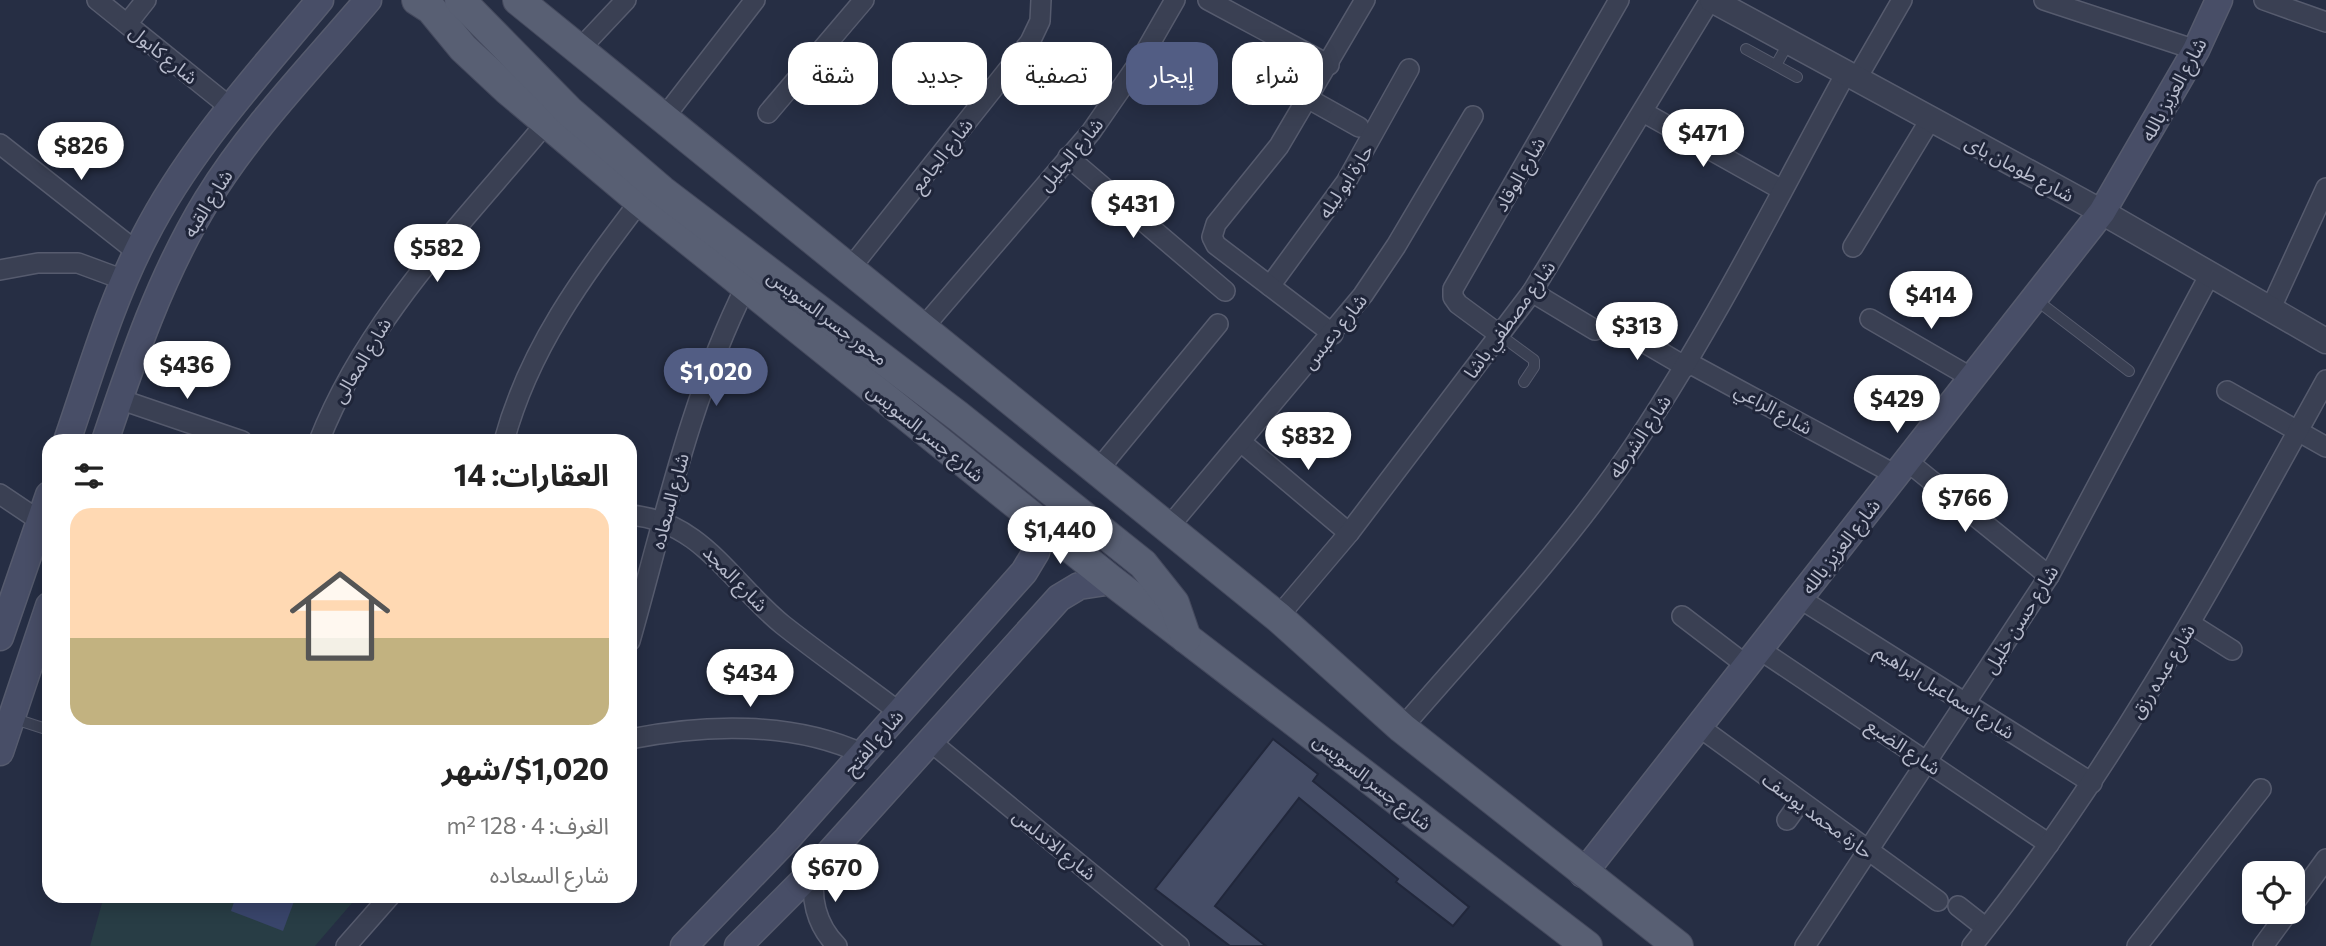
<!DOCTYPE html>
<html lang="ar">
<head>
<meta charset="utf-8">
<style>
  body { margin:0; font-family:Commissioner,"Noto Sans Arabic",sans-serif; background:#f6f6f6; color:#222; direction:rtl; height:100vh; display:flex; flex-direction:column; font-size:26px; white-space:nowrap }
  * { box-sizing:border-box; margin:0 }
  p { font-size:23px; color:#767676 }
  .icon { flex:none; width:38px; height:38px; fill:none; stroke:currentColor; stroke-width:2; stroke-linecap:round; stroke-linejoin:round }
  .map { position:relative; flex:1; overflow:hidden; direction:ltr }
  .sheet { position:absolute; left:42px; top:434px; width:595px; height:469px; display:flex; flex-direction:column; background:#fff; border-radius:21px; box-shadow:0 4px 18px #0003; direction:rtl }
  .sheet>* { flex:none }
  .hud { position:absolute; left:658px; top:42px; width:665px; height:63px; direction:rtl; display:flex; gap:14px }
  .buttons { position:absolute; left:2242px; top:861px; display:grid; gap:14px }
  .buttons a { display:grid; place-items:center; width:63px; height:63px; border-radius:14px; background:#fff; box-shadow:0 4px 18px #0003; font-size:35px }
  .price { position:absolute; translate:-50% -60px; padding:0 16px; border-radius:24px; background:#fff; color:#222; font-size:23px; line-height:46px; filter:drop-shadow(0 2px 4px #0008) }
  .price::after { content:''; position:absolute; left:50%; top:42px; width:21px; height:16px; margin-left:-10px; background:inherit; clip-path:polygon(0 0,100% 0,50% 100%) }
  .price.selected { background:#525d84; color:#fff }
  ul { padding:0; list-style:none }
  li { display:grid; align-content:center; gap:14px; height:371px; padding:0 28px }
  li+li { border-top:2px solid #e0e0e0 }
  li span { display:grid; place-items:center; height:217px; border-radius:21px; color:#555 }
  li>.icon { margin-inline-start:auto }
  span .icon { width:126px; height:126px; fill:#fffc; stroke-width:1 }
  li b { font-size:30px }
  h2 { display:flex; justify-content:space-between; align-items:center; height:84px; padding:0 28px; font-size:30px }
  .tag { padding:0 24px; border-radius:21px; background:#fff; box-shadow:0 4px 18px #0003; font-size:24px; line-height:63px }
  .tag.selected { background:#525d84; color:#fff }
  .map>svg:first-child { display:block }
  .green { fill:#283d45 }
  .water { fill:#39456b }
  .building { fill:#454d66; stroke:#21273b; stroke-width:2 }
  .lines { fill:none; stroke-linecap:round; stroke-linejoin:round }
  .service-casing { stroke:#565b6e; stroke-width:12 }
  .minor-casing { stroke:#565b6e; stroke-width:22 }
  .tertiary-casing { stroke:#565b6e; stroke-width:27 }
  .secondary-casing { stroke:#565b6e; stroke-width:29 }
  .primary-casing { stroke:#44495d; stroke-width:32 }
  .service { stroke:#3a4053; stroke-width:10 }
  .minor { stroke:#3a4053; stroke-width:19 }
  .tertiary { stroke:#3a4053; stroke-width:24 }
  .secondary { stroke:#484e67; stroke-width:26 }
  .primary { stroke:#585f73; stroke-width:30 }
  .labels { text-anchor:middle; dominant-baseline:central; stroke-width:6; stroke-linejoin:round; paint-order:stroke }
  .street-label { font-size:19px; fill:#b8bccd; stroke:#1f2539 }
</style>
</head>
<body>
<div class="map">
<svg width="2326" height="946" viewBox="0 0 2326 946">
  <rect width="100%" height="100%" fill="#262e44"/>
  <polygon class="green" points="104,896 358,896 315,946 90,946"/>
  <polygon class="water" points="236,896 296,896 283,931 231,911"/>
  <polygon class="building" points="1273,739 1318,774 1313,781 1469,907 1453,926 1396,882 1398,879 1299,798 1215,906 1266,946 1230,946 1155,889"/>
  <g class="lines">
    <g class="service-casing">
      <g id="service">
        <polyline points="1746,49 1797,77"/>
        <polyline points="1776,65 1789,42"/>
        <polyline points="2035,299 2129,371"/>
        <polyline points="1500,335 1534,360 1534,367 1524,382"/>
        <polyline points="12,718 49,730"/>
      </g>
    </g>
    <g class="minor-casing">
      <g id="minor">
        <polyline points="97,0 231,108"/>
        <polyline points="1208,0 1329,65"/>
        <polyline points="2044,0 2196,50"/>
        <polyline points="2264,0 2326,22"/>
        <polyline points="127,24 146,0"/>
        <polyline points="578,51 626,0"/>
        <polyline points="1857,78 1902,0"/>
        <polyline points="1309,99 1359,127"/>
        <polyline points="1643,112 1782,190"/>
        <polyline points="768,113 864,0"/>
        <polyline points="663,119 755,0"/>
        <polyline points="0,144 137,252"/>
        <polyline points="1068,157 1225,291"/>
        <polyline points="1853,247 1930,120"/>
        <polyline points="0,270 38,263 78,263 124,280"/>
        <polyline points="849,270 1030,42 1040,21 1041,0"/>
        <polyline points="1270,286 1346,182 1409,69"/>
        <polyline points="1532,292 1595,330"/>
        <polyline points="2270,310 2326,188"/>
        <polyline points="1870,319 1972,378"/>
        <polyline points="1609,322 1686,367"/>
        <polyline points="922,329 1091,132 1140,61 1175,0"/>
        <polyline points="1333,334 1216,245 1212,237 1216,224 1279,146 1365,0"/>
        <polyline points="1500,335 1458,304 1453,297 1453,289 1619,0"/>
        <polyline points="1689,363 1896,475"/>
        <polyline points="2227,391 2326,447"/>
        <polyline points="119,399 242,441"/>
        <path d="M319 441C367 318 463 223 546 123"/>
        <path d="M504 441C529 348 583 276 640 201"/>
        <polyline points="1241,442 1349,533"/>
        <polyline points="1907,461 2049,576"/>
        <polyline points="1098,470 1218,324"/>
        <polyline points="0,494 40,521"/>
        <path d="M630 515C702 521 732 584 783 625 821 655 861 683 899 712"/>
        <polyline points="1168,528 1363,295 1396,246 1473,116"/>
        <polyline points="1799,598 2092,783"/>
        <polyline points="1682,616 1746,665"/>
        <polyline points="1278,617 1349,533 1532,292 1710,0"/>
        <polyline points="2191,624 2232,650"/>
        <path d="M630 641C664 521 690 398 746 286"/>
        <polyline points="1759,649 2049,844"/>
        <polyline points="1698,726 1938,901"/>
        <path d="M1402 728C1478 640 1559 554 1625 459 1709 336 1775 203 1846 73"/>
        <path d="M630 739C704 724 793 721 863 754"/>
        <polyline points="931,742 1179,946"/>
        <polyline points="1787,820 1800,802"/>
        <path d="M816 868C809 896 816 925 837 946"/>
        <polyline points="1958,906 1986,928"/>
        <polyline points="2292,906 2326,859"/>
        <polyline points="346,946 390,896"/>
        <polyline points="1805,946 2049,576 2209,276"/>
        <path d="M1972 946C2113 771 2218 576 2326 380"/>
        <polyline points="2137,946 2261,789"/>
        <polyline points="2263,946 2288,912"/>
      </g>
    </g>
    <g class="tertiary-casing">
      <polyline id="tertiary" points="1712,0 2102,212 2326,341"/>
    </g>
    <g class="secondary-casing">
      <g id="secondary">
        <path d="M67 441C91 372 111 301 145 236 190 148 258 75 320 0"/>
        <path d="M105 441C133 358 161 275 207 200 252 127 313 65 368 0"/>
        <polyline points="0,637 49,495"/>
        <polyline points="0,752 49,606"/>
        <polyline points="1583,874 2102,212 2196,50 2219,0"/>
        <polyline points="684,946 787,839 1024,572 1036,552 1043,526"/>
        <polyline points="738,946 816,868 1059,598 1079,586 1112,581"/>
      </g>
    </g>
    <g class="primary-casing">
      <g id="primary">
        <polyline points="417,0 431,9 463,48 508,90 640,201 1112,581 1587,946"/>
        <polyline points="460,0 570,112 662,191 958,416 1143,564 1174,603 1186,638"/>
        <polyline points="518,0 1278,617 1402,728 1678,946"/>
      </g>
    </g>
    <use href="#service" class="service"/>
    <use href="#minor" class="minor"/>
    <use href="#tertiary" class="tertiary"/>
    <use href="#secondary" class="secondary"/>
    <use href="#primary" class="primary"/>
  </g>
  <g class="labels">
    <g class="street-label">
      <text transform="translate(164 54) rotate(39)">شارع كابول</text>
      <text transform="translate(2173 89) rotate(-61)">شارع العزيز بالله</text>
      <text transform="translate(1070 154) rotate(-50)">شارع الجليل</text>
      <text transform="translate(941 155) rotate(-52)">شارع الجامع</text>
      <text transform="translate(2020 168) rotate(28)">شارع طومان باى</text>
      <text transform="translate(1519 174) rotate(-60)">شارع الوقاد</text>
      <text transform="translate(1345 181) rotate(-57)">حارة ابو ليله</text>
      <text transform="translate(207 203) rotate(-58)">شارع القبه</text>
      <text transform="translate(828 317) rotate(37)">محور جسر السويس</text>
      <text transform="translate(1509 319) rotate(-54)">شارع مصطفي باشا</text>
      <text transform="translate(1334 331) rotate(-51)">شارع دعبس</text>
      <text transform="translate(361 360) rotate(-59)">شارع المعالى</text>
      <text transform="translate(1774 408) rotate(29)">شارع الراعي</text>
      <text transform="translate(926 432) rotate(39)">شارع جسر السويس</text>
      <text transform="translate(1639 436) rotate(-56)">شارع الشرطه</text>
      <text transform="translate(669 501) rotate(-75)">شارع السعاده</text>
      <text transform="translate(1840 546) rotate(-52)">شارع العزيز بالله</text>
      <text transform="translate(736 578) rotate(46)">شارع المجد</text>
      <text transform="translate(2020 619) rotate(-58)">شارع حسن خليل</text>
      <text transform="translate(2162 671) rotate(-59)">شارع عبده رزق</text>
      <text transform="translate(1945 691) rotate(32)">شارع اسماعيل ابراهيم</text>
      <text transform="translate(873 742) rotate(-49)">شارع الفتح</text>
      <text transform="translate(1904 746) rotate(34)">شارع الضبع</text>
      <text transform="translate(1373 781) rotate(38)">شارع جسر السويس</text>
      <text transform="translate(1818 815) rotate(36)">حارة محمد يوسف</text>
      <text transform="translate(1055 844) rotate(39)">شارع الاندلس</text>
    </g>
  </g>
</svg>
<div class="buttons">
<a><svg class="icon" aria-label="locate" viewBox="0 0 24 24"><circle cx="12" cy="12" r="6"/><path d="M12 2v4M12 18v4M2 12h4M18 12h4"/></svg></a>
</div>
<b class="price" style="left:1703px;top:169px">$471</b>
<b class="price" style="left:81px;top:182px">$826</b>
<b class="price" style="left:1133px;top:240px">$431</b>
<b class="price" style="left:437px;top:284px">$582</b>
<b class="price" style="left:1931px;top:331px">$414</b>
<b class="price" style="left:1637px;top:362px">$313</b>
<b class="price" style="left:187px;top:401px">$436</b>
<b class="price selected" style="left:716px;top:408px">$1,020</b>
<b class="price" style="left:1897px;top:435px">$429</b>
<b class="price" style="left:1308px;top:472px">$832</b>
<b class="price" style="left:1965px;top:534px">$766</b>
<b class="price" style="left:1060px;top:566px">$1,440</b>
<b class="price" style="left:750px;top:709px">$434</b>
<b class="price" style="left:835px;top:904px">$670</b>
<div class="hud">
<a class="tag">شراء</a>
<a class="tag selected">إيجار</a>
<a class="tag">تصفية</a>
<a class="tag">جديد</a>
<a class="tag">شقة</a>
</div>
<section class="sheet">
<h2>العقارات: 14<svg class="icon" aria-label="filters" viewBox="0 0 24 24"><path d="M4 7h16M4 17h16"/><circle cx="9" cy="7" r="2"/><circle cx="15" cy="17" r="2"/></svg></h2>
<ul>
<li><span style="background:linear-gradient(#ffd9b3 60%,#c2b280 0)"><svg class="icon" aria-label="home" viewBox="0 0 24 24"><path d="M3 11l9-7 9 7M6 9v11h12V9"/></svg></span><div><b>$1,020/شهر</b><p>الغرف: 4 · 128 m²</p><p>شارع السعاده</p></div></li>
</ul>
</section>
</div>
</body>
</html>
